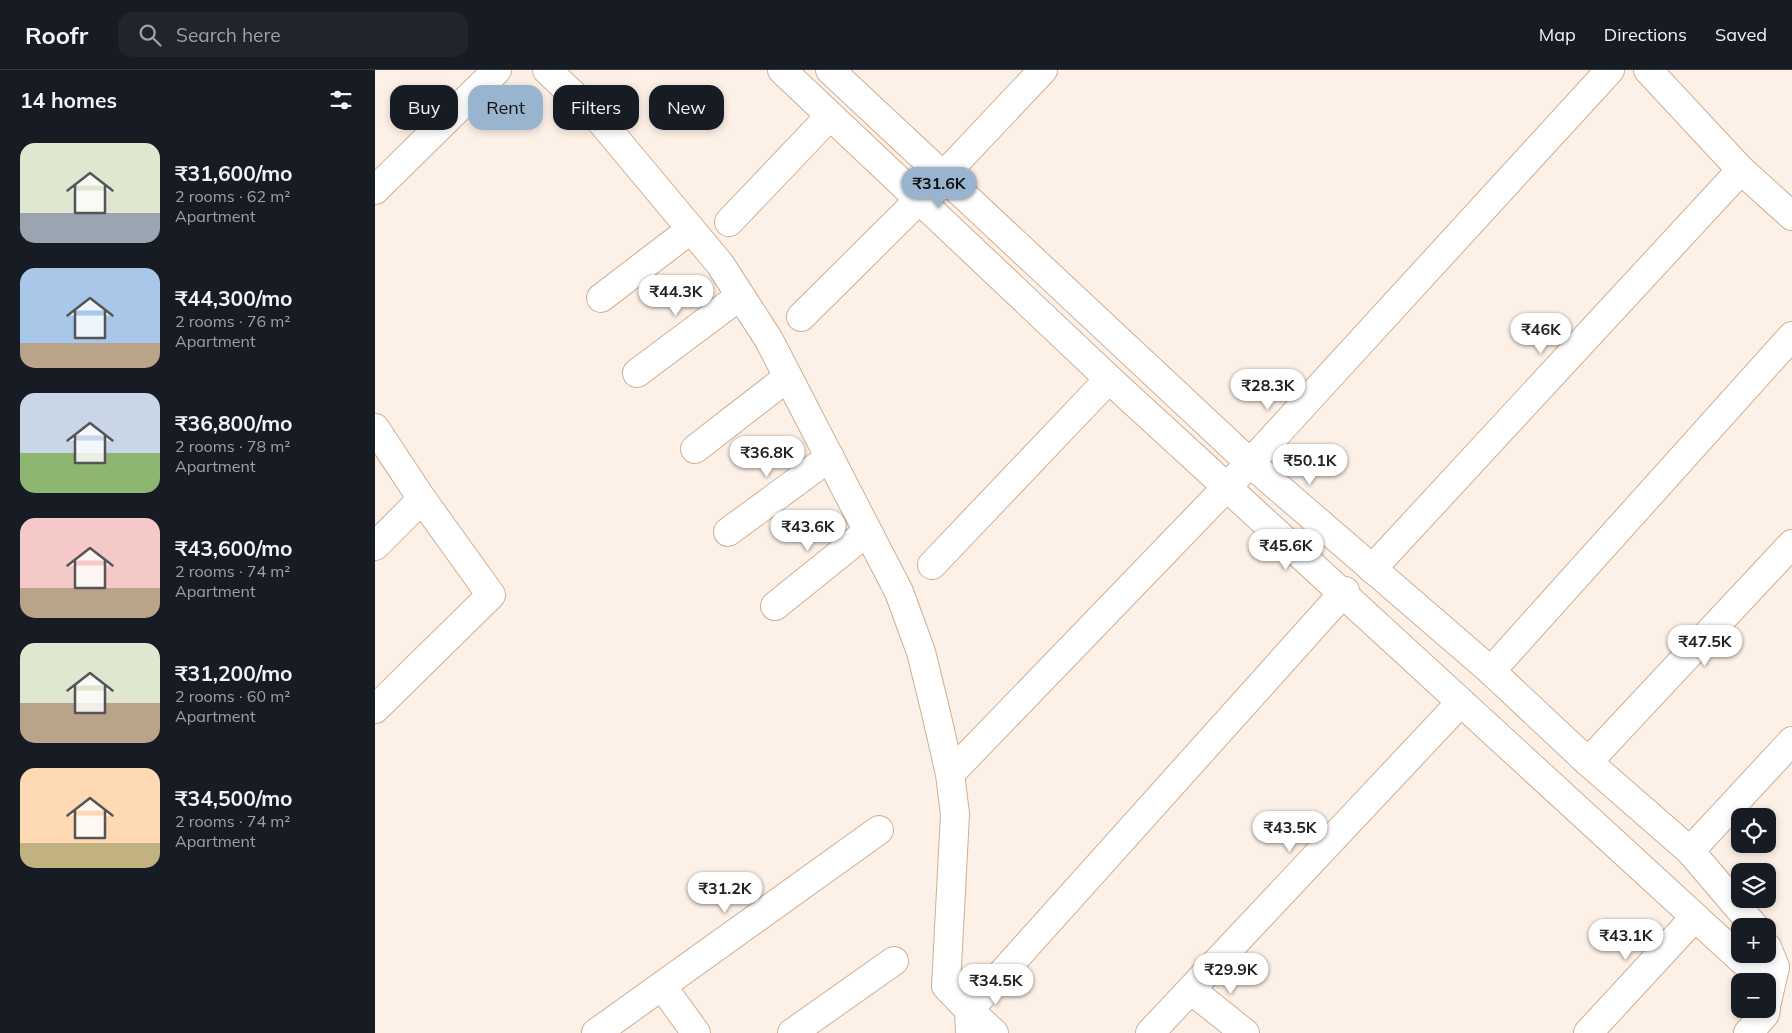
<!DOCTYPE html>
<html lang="en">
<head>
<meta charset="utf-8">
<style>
  body { margin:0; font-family:Mulish,sans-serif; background:#20242c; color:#f1f3f6; height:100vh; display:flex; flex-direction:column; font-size:19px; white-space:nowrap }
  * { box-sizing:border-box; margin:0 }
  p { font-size:16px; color:#9ea1a6 }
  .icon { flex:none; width:28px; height:28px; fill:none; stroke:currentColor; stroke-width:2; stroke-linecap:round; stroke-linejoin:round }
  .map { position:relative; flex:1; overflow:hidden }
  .details { display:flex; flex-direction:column; background:#171b24; width:375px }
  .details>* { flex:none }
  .guide { position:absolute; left:15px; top:15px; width:475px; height:45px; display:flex; gap:10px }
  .tools { position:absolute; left:1356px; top:738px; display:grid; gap:10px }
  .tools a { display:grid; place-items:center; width:45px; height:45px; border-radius:10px; background:#171b24; box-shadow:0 2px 8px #0003; font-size:25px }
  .price { position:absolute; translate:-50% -42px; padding:0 11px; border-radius:18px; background:#fff; color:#222; font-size:16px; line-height:32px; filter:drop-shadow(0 1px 2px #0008) }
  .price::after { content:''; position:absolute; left:50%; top:30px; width:15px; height:11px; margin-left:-8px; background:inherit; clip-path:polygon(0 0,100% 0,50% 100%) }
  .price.active { background:#99b4cf; color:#111 }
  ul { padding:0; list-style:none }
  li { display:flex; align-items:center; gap:15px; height:125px; padding:0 20px }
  li span { display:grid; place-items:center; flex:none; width:140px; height:100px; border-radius:15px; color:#555 }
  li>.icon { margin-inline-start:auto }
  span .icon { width:60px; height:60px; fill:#fffc; stroke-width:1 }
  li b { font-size:21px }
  h2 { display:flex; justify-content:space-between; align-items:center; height:60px; padding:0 20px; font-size:21px }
  .tag { padding:0 18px; border-radius:15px; background:#171b24; box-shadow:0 2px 8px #0003; font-size:18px; line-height:45px }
  .tag.active { background:#99b4cf; color:#111 }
  header { display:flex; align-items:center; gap:30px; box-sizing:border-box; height:70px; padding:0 25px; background:#171b24; border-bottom:1px solid #363941 }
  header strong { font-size:24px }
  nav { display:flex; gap:28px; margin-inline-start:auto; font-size:18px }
  .search { width:350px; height:45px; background:#20242c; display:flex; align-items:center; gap:12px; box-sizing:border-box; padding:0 18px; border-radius:15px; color:#9ea1a6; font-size:19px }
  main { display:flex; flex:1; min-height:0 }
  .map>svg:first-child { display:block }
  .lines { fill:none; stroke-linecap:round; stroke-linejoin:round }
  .minor-casing { stroke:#cdaf96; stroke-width:30 }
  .tertiary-casing { stroke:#cdaf96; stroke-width:30 }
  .minor { stroke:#fff; stroke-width:28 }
  .tertiary { stroke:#fff; stroke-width:28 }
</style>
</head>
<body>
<header>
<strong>Roofr</strong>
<div class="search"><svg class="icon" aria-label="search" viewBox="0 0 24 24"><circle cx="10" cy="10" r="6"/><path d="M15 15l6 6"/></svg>Search here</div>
<nav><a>Map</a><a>Directions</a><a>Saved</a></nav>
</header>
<main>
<section class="details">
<h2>14 homes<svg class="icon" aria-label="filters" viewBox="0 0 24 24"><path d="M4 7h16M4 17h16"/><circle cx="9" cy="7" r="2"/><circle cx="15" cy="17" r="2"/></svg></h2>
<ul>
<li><span style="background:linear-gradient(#dfe7d0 70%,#9aa5b1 0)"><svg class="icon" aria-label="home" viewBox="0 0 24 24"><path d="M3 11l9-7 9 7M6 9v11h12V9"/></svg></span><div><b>₹31,600/mo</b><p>2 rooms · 62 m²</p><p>Apartment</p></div></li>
<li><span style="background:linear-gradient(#a9c7e8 75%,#b9a48a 0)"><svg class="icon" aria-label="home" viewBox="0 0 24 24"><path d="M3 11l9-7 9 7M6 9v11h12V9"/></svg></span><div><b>₹44,300/mo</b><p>2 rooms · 76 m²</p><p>Apartment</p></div></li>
<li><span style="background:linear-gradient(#c9d6e8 60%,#8fb573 0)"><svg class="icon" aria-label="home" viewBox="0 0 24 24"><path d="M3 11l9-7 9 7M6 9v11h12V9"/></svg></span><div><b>₹36,800/mo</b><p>2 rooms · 78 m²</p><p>Apartment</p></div></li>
<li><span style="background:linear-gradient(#f6c9c9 70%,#b9a48a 0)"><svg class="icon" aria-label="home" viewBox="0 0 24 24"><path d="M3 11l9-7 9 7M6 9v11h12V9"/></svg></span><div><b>₹43,600/mo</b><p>2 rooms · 74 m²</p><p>Apartment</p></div></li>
<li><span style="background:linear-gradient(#dfe7d0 60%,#b9a48a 0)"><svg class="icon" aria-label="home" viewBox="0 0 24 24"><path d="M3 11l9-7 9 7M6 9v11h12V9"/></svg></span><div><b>₹31,200/mo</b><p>2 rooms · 60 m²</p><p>Apartment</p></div></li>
<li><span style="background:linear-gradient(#ffd9b3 75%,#c2b280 0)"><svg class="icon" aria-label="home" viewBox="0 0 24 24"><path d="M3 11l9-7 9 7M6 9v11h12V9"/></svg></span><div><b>₹34,500/mo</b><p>2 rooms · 74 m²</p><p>Apartment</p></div></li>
</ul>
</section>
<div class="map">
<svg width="1417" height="963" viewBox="0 0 1417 963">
  <rect width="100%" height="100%" fill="#fdf0e6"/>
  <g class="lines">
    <g class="minor-casing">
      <g id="minor">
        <polyline points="407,0 734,309 1369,892 1400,897 1392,877"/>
        <polyline points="455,0 875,393 1116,601 1213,692 1315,781 1417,671"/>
        <polyline points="1273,0 1366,100 1417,146"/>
        <polyline points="0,120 122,0"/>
        <polyline points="354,152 455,46"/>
        <polyline points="226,228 315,160"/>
        <polyline points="426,247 568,106 668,0"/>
        <polyline points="262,303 365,226"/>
        <polyline points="0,358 47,429 116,525 0,639"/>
        <polyline points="320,379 413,307"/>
        <polyline points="353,462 455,387"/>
        <polyline points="0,476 47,429"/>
        <polyline points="557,495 734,309"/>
        <polyline points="997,499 1366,100"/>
        <polyline points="400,536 492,462"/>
        <polyline points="1116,601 1417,266"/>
        <polyline points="1213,692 1417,474"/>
        <polyline points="575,704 875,393 1235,0"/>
        <polyline points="1315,781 1379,856"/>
        <polyline points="287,916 321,963"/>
        <polyline points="816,920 870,963"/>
        <polyline points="1392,932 1400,897"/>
        <polyline points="221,963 504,760"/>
        <polyline points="417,963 519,891"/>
        <polyline points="619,963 594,940 970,521"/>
        <polyline points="775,963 1086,632"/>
        <polyline points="1213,963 1320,847"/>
        <polyline points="1373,963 1390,944 1391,939"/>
      </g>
    </g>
    <g class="tertiary-casing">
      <polyline id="tertiary" points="172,0 224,49 345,194 394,270 524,522 546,582 561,643 575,704 580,744 571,916 594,940 595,963"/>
    </g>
    <use href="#minor" class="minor"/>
    <use href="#tertiary" class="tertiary"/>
  </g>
</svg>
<div class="tools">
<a><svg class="icon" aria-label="locate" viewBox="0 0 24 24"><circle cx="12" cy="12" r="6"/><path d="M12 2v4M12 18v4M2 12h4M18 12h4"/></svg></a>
<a><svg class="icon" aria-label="layers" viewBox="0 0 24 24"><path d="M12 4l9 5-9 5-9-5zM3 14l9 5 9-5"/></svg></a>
<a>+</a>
<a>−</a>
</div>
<b class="price active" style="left:564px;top:139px">₹31.6K</b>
<b class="price" style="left:301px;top:247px">₹44.3K</b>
<b class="price" style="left:1166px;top:285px">₹46K</b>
<b class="price" style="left:893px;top:341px">₹28.3K</b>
<b class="price" style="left:392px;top:408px">₹36.8K</b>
<b class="price" style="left:935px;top:416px">₹50.1K</b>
<b class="price" style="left:433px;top:482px">₹43.6K</b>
<b class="price" style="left:911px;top:501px">₹45.6K</b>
<b class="price" style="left:1330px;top:597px">₹47.5K</b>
<b class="price" style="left:915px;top:783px">₹43.5K</b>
<b class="price" style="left:350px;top:844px">₹31.2K</b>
<b class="price" style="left:1251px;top:891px">₹43.1K</b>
<b class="price" style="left:856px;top:925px">₹29.9K</b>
<b class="price" style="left:621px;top:936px">₹34.5K</b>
<div class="guide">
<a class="tag">Buy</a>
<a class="tag active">Rent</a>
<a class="tag">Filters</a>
<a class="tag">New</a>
</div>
</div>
</main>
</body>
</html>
